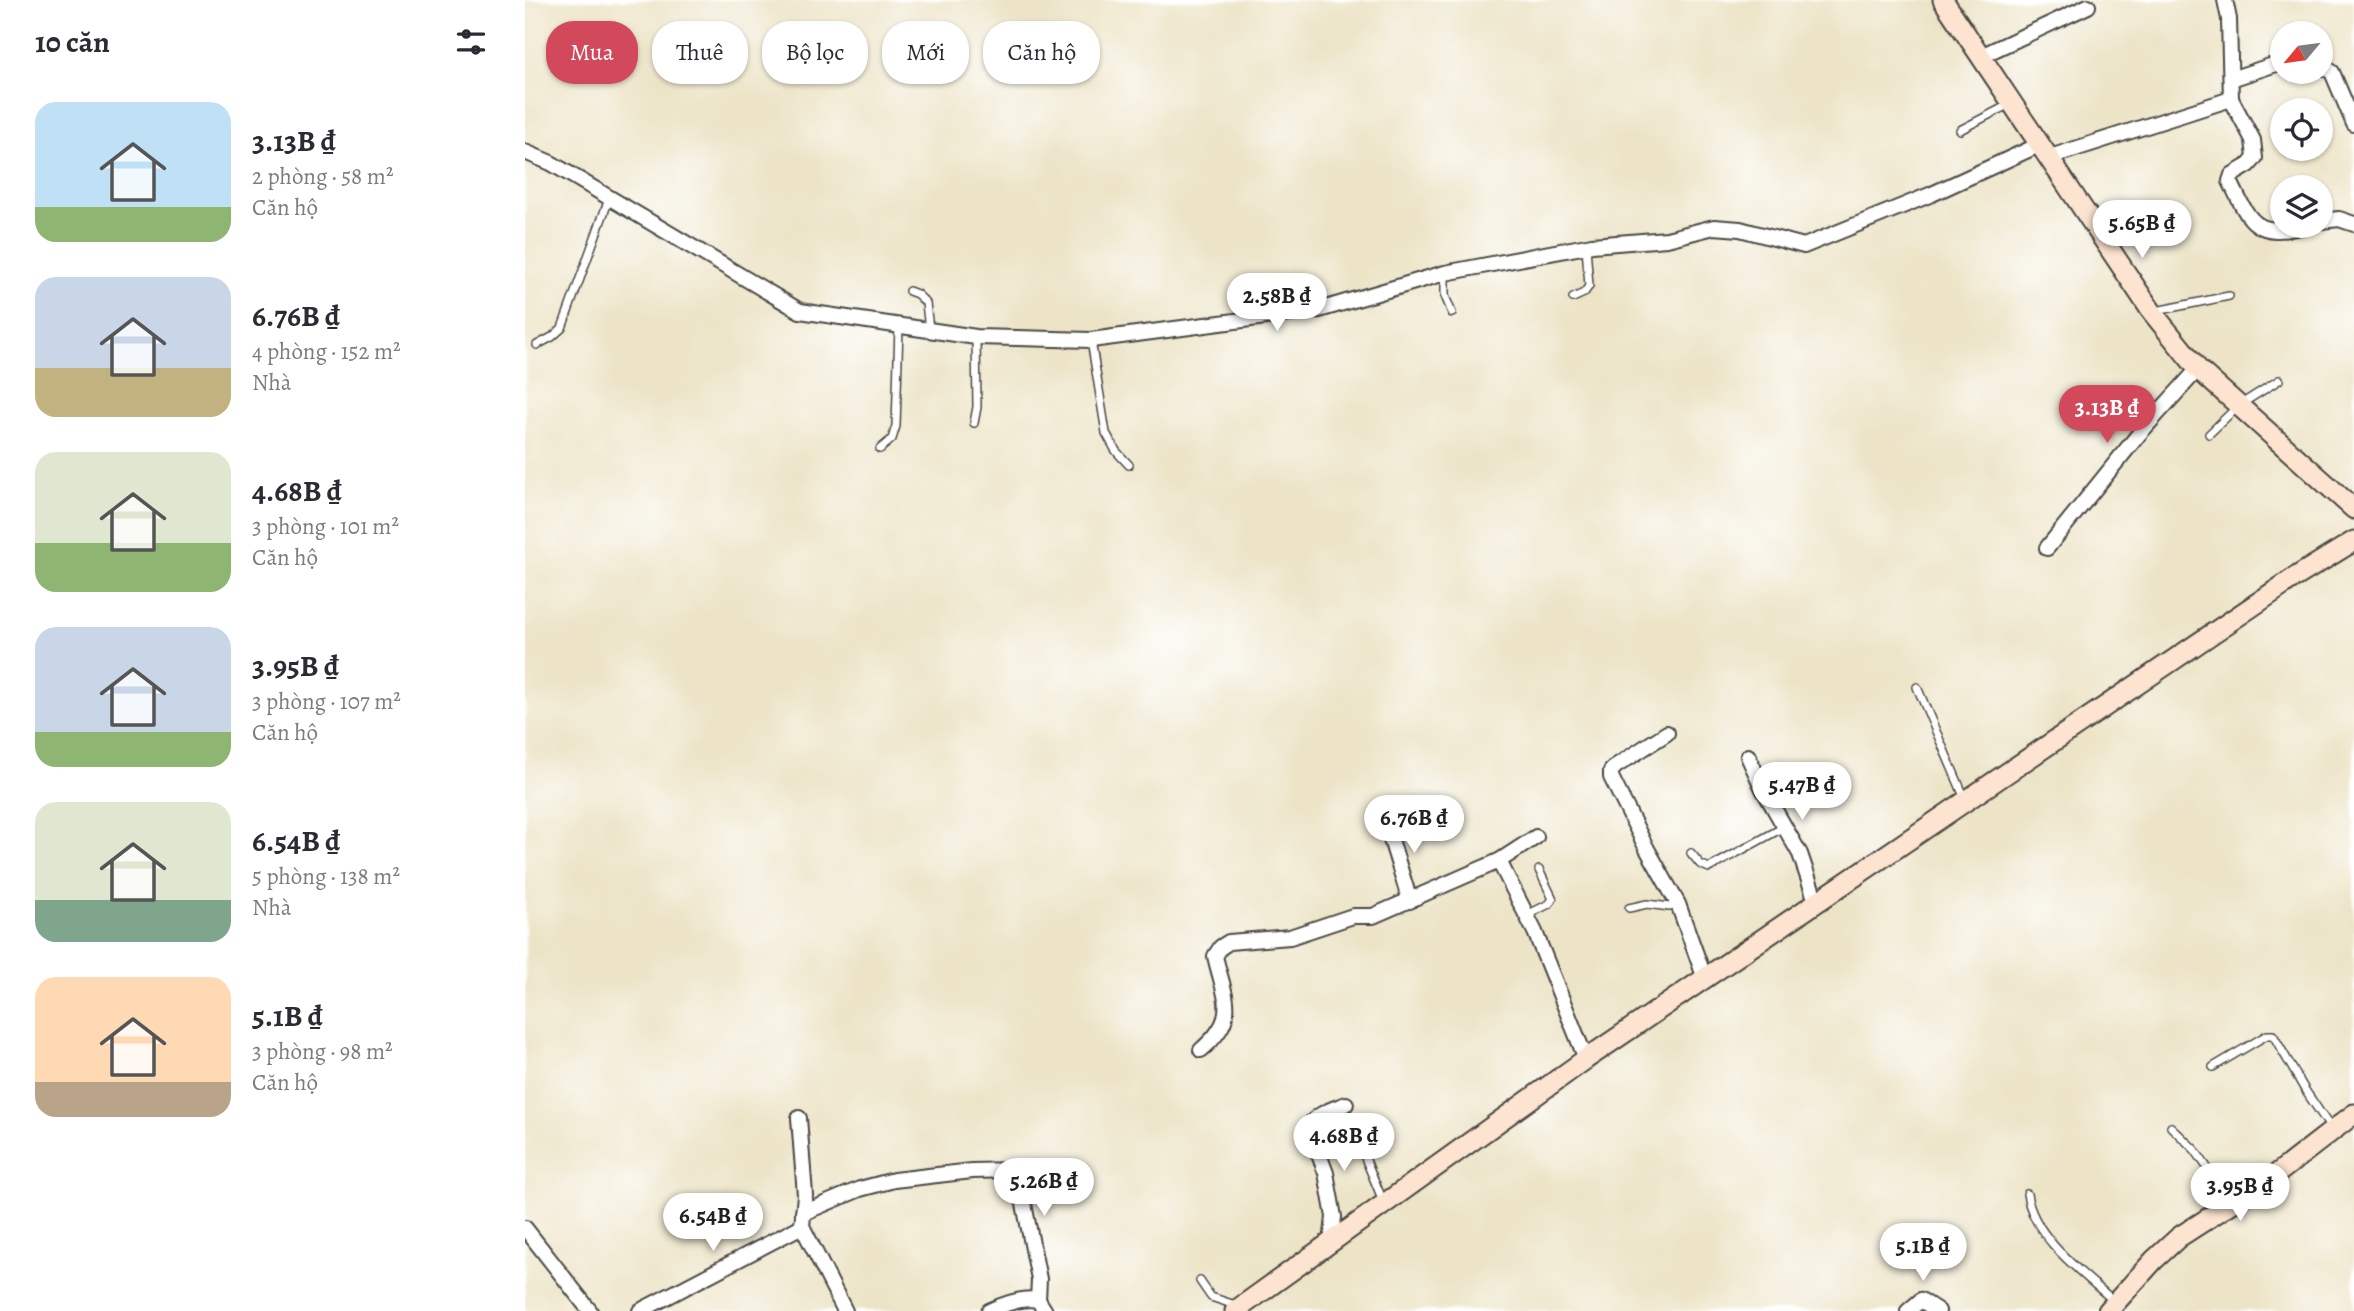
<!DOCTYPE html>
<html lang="vi">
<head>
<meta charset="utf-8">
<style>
  body { margin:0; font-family:Alegreya,serif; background:#f7f7f7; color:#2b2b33; height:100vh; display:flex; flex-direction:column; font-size:26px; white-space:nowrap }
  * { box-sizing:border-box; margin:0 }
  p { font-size:23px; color:#7c7c81 }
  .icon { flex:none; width:38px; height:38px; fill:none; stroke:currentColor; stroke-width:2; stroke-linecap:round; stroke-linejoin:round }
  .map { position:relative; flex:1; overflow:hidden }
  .sheet { display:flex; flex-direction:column; background:#fff; width:525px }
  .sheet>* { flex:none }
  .top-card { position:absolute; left:21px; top:21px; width:665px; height:63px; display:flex; gap:14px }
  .needle { width:46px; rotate:241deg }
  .tools { position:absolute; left:1745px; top:21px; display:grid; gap:14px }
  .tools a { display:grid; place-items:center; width:63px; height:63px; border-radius:50%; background:#fff; box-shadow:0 2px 5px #0004; font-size:35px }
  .price { position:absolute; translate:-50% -60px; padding:0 16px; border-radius:24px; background:#fff; color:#222; font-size:23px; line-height:46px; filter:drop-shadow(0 2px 4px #0008) }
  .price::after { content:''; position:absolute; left:50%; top:42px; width:21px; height:16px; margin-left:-10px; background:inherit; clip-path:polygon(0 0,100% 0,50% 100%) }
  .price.selected { background:#d1495b; color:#fff }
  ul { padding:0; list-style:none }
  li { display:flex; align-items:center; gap:21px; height:175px; padding:0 35px }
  li span { display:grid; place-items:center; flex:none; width:196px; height:140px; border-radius:21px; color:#555 }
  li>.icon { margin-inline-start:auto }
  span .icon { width:84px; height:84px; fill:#fffc; stroke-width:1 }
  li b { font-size:30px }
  h2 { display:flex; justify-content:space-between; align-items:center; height:84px; padding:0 35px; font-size:30px }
  .tag { padding:0 24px; border-radius:28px; background:#fff; box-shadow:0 2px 5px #0004; font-size:24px; line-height:63px }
  .tag.selected { background:#d1495b; color:#fff }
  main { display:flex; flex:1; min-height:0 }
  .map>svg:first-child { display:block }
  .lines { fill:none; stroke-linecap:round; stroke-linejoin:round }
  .lane-casing { stroke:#484742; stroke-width:10 }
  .street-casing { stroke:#484742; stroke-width:18 }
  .secondary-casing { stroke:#484742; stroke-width:23 }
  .lane { stroke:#fff; stroke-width:7 }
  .street { stroke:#fff; stroke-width:14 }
  .secondary { stroke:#fde4d0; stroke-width:19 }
</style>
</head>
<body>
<main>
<section class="sheet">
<h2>10 căn<svg class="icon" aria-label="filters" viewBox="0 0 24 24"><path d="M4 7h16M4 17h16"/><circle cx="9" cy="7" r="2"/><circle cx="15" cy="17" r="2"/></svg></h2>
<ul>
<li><span style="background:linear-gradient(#bfe0f5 75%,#8fb573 0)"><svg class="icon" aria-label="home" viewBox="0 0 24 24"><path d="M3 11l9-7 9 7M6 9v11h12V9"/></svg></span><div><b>3.13B ₫</b><p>2 phòng · 58 m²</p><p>Căn hộ</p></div></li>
<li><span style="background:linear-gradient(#c9d6e8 65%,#c2b280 0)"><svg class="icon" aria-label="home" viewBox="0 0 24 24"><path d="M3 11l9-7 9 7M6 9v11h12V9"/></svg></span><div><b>6.76B ₫</b><p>4 phòng · 152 m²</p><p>Nhà</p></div></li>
<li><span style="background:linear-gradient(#dfe7d0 65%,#8fb573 0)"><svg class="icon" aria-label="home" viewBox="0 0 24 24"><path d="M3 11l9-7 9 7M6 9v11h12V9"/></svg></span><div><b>4.68B ₫</b><p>3 phòng · 101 m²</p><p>Căn hộ</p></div></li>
<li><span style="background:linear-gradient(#c9d6e8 75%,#8fb573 0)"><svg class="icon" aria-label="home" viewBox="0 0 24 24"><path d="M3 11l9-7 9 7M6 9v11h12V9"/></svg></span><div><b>3.95B ₫</b><p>3 phòng · 107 m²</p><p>Căn hộ</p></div></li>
<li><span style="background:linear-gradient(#dfe7d0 70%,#7fa58c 0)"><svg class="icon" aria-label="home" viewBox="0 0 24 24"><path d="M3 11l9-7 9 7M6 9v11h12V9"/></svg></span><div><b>6.54B ₫</b><p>5 phòng · 138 m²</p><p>Nhà</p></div></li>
<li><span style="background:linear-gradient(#ffd9b3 75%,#b9a48a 0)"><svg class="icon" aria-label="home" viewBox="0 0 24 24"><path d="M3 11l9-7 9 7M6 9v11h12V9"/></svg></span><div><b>5.1B ₫</b><p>3 phòng · 98 m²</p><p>Căn hộ</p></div></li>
</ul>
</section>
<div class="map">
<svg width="1829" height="1311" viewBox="0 0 1829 1311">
  <rect width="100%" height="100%" fill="#fff"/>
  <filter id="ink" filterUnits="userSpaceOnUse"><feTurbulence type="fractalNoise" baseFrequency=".0143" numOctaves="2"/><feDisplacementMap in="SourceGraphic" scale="14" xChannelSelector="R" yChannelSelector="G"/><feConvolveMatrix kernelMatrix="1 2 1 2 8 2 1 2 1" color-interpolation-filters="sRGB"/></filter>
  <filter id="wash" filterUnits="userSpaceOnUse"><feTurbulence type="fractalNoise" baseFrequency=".00686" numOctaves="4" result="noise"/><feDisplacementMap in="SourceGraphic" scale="28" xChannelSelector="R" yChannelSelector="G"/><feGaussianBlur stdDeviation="1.57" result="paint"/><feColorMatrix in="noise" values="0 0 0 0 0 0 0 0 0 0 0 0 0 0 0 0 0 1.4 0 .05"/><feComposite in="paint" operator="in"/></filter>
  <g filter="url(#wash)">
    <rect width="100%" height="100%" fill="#ede4c7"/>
  </g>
  <g filter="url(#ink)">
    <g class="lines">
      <g class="lane-casing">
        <g id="lane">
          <polyline points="1435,130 1487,103"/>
          <polyline points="920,273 920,296 927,313"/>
          <polyline points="384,291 392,294 401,303 404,329"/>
          <polyline points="1048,298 1059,293 1064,286 1061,247"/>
          <polyline points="1631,311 1704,296"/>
          <polyline points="566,340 581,433 591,451 604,465"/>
          <polyline points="12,345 27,337 37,328 84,199"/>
          <polyline points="449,423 452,407 451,337"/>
          <polyline points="1684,434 1713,406 1754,380"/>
          <polyline points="355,449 367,439 371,426 374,326"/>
          <polyline points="1392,687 1441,801"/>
          <polyline points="1166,853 1175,864 1184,868 1259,827"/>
          <polyline points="1104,908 1122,904 1145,907 1152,904"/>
          <polyline points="1002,915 1024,904 1028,899 1014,870"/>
          <polyline points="1688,1067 1742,1035 1748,1035 1780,1090 1807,1130"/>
          <polyline points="1646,1127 1670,1150 1707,1203"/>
          <polyline points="833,1141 858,1201"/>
          <path d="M1502 1194C1508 1238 1559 1274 1590 1302"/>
          <polyline points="675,1281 686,1297 707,1304 711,1309"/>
        </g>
      </g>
      <g class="street-casing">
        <g id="street">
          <polyline points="1700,0 1704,19 1706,99"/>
          <polyline points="1456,56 1563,6"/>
          <polyline points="1796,65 1807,72 1829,124"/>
          <polyline points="1706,79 1757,62"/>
          <polyline points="0,152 26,163 275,311 451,337 566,340 794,310 920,273 1067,245 1142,239 1189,227 1215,229 1279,246 1407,194 1516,144"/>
          <path d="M1525 157 1706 99 1728 140 1730 158 1724 165 1707 175 1705 181C1724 220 1729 239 1779 226"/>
          <polyline points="1796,221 1814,219 1829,224"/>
          <polyline points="1522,548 1614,434 1673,369"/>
          <polyline points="1142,733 1091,766 1086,771 1086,777 1122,849 1153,904 1180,979"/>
          <polyline points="1223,756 1238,789 1275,854 1292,904"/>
          <polyline points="860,820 885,901"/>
          <polyline points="974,861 1011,837"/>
          <path d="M676 1050C715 1017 700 1000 690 956L696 947 704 942 765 937 828 916H848L974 861 1010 932 1061 1059"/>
          <polyline points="274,1118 280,1195 277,1226 320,1311"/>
          <polyline points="278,1213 335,1189 369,1180 447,1171 489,1170 494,1179 514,1279 513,1300"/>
          <polyline points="0,1228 65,1311"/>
          <path d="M806 1243 809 1217 801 1173 784 1128C789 1114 808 1109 821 1104"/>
          <polyline points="115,1311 277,1226"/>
          <path d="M464 1311C479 1304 497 1297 513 1300L520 1311"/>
          <polyline points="1383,1311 1396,1300 1413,1311"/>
        </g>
      </g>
      <g class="secondary-casing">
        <g id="secondary">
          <polyline points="1418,0 1627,312 1673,369 1829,509"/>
          <polyline points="710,1311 1061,1059 1769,578 1829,541"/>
          <polyline points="1583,1311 1629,1260 1654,1237 1749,1176 1829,1114"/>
        </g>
      </g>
      <use href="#lane" class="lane"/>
      <use href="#street" class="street"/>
      <use href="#secondary" class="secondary"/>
    </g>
  </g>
</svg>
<div class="tools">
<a><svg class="needle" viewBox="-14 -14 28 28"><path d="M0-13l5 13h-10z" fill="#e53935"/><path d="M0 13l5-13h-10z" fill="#7c7c81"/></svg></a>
<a><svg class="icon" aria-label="locate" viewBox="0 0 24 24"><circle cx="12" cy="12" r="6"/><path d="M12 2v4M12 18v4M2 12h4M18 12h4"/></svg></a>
<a><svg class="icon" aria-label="layers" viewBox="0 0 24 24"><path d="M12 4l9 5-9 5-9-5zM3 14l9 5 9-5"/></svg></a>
</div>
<b class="price" style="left:1617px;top:260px">5.65B ₫</b>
<b class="price" style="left:752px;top:333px">2.58B ₫</b>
<b class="price selected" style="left:1582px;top:445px">3.13B ₫</b>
<b class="price" style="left:1277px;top:822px">5.47B ₫</b>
<b class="price" style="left:889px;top:855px">6.76B ₫</b>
<b class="price" style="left:819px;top:1173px">4.68B ₫</b>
<b class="price" style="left:519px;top:1218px">5.26B ₫</b>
<b class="price" style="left:1715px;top:1223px">3.95B ₫</b>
<b class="price" style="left:188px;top:1253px">6.54B ₫</b>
<b class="price" style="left:1398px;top:1283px">5.1B ₫</b>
<div class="top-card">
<a class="tag selected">Mua</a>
<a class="tag">Thuê</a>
<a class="tag">Bộ lọc</a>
<a class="tag">Mới</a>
<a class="tag">Căn hộ</a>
</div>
</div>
</main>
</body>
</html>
